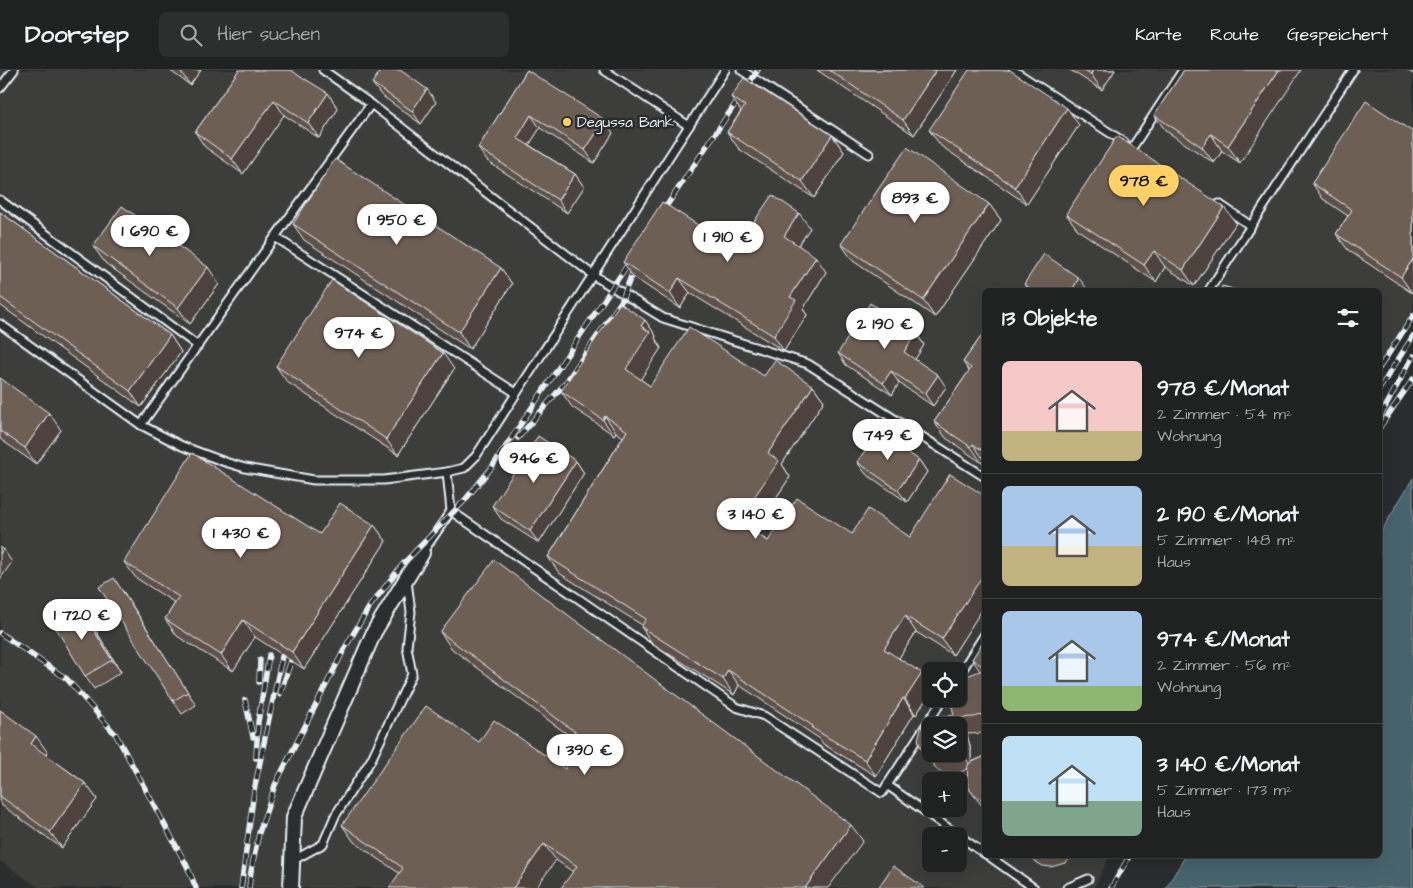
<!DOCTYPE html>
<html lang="de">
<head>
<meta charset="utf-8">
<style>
  body { margin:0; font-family:"Architects Daughter",sans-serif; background:#2d2f2f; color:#f1f3f6; height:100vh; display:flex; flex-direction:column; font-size:19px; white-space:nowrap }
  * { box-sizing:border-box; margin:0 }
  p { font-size:16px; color:#a2a4a5 }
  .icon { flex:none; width:28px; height:28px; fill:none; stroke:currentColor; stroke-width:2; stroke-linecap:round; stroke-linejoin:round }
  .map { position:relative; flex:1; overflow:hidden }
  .panel { position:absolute; left:982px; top:218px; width:400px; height:570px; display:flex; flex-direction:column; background:#202222; border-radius:8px; box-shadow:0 5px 20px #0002,0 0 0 1px #3d3f40 }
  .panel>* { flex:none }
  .controls { position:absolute; left:922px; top:592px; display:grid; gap:10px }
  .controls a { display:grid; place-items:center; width:45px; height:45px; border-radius:8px; background:#202222; box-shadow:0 5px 20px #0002,0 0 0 1px #3d3f40; font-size:25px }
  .price { position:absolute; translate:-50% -42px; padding:0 11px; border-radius:18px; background:#fff; color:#222; font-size:16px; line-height:32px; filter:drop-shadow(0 1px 2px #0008) }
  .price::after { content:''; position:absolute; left:50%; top:30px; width:15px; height:11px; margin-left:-8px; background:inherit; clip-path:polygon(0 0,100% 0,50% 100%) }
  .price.active { background:#ffd166; color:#111 }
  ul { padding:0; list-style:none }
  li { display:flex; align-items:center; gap:15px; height:125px; padding:0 20px }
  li+li { border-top:1px solid #3d3f40 }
  li span { display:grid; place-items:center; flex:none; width:140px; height:100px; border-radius:8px; color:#555 }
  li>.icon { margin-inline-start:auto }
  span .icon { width:60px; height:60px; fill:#fffc; stroke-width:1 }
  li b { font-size:21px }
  h2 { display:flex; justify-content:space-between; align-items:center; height:60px; padding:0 20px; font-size:21px }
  header { display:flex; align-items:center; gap:30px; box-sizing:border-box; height:70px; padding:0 25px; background:#202222; border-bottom:1px solid #3d3f40 }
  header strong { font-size:24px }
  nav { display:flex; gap:28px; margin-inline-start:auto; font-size:18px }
  .search { width:350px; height:45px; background:#2d2f2f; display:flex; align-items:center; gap:12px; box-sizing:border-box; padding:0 18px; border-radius:8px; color:#a2a4a5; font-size:19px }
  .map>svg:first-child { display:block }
  .built { fill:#3e3c3a; fill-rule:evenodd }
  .water { fill:#47636c; stroke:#879ca4 }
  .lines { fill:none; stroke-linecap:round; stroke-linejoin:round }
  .service-casing { stroke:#e8f1f8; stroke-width:11 }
  .minor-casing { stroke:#e8f1f8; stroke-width:18 }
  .service { stroke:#2a2d2e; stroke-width:7 }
  .minor { stroke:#2a2d2e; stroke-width:14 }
  .rail-casing { stroke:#e8f1f8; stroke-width:5.5 }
  .rail { stroke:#2a2d2e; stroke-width:4; stroke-dasharray:11; stroke-linecap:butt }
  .wall { fill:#5f5149; stroke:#e8f1f8; fill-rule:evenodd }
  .shaded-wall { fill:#4d423c; stroke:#e8f1f8 }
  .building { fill:#6e5e55; stroke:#e8f1f8 }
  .poi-dot { fill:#ffd166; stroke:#2a2d2e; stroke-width:2 }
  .labels { text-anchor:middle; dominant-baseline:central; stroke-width:5; stroke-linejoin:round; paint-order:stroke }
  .poi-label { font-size:15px; fill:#e8f1f8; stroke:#2a2d2e; text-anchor:start }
</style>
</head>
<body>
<header>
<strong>Doorstep</strong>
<div class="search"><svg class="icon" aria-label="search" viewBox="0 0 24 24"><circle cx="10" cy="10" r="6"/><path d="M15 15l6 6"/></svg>Hier suchen</div>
<nav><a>Karte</a><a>Route</a><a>Gespeichert</a></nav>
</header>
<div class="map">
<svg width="1413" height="818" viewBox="0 0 1413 818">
  <rect width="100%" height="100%" fill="#2a2d2e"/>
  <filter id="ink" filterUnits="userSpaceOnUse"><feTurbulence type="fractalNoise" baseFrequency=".02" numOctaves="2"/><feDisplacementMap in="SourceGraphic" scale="10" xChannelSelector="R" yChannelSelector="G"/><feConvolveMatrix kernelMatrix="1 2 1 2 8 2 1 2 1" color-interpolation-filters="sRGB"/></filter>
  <g filter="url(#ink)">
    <path class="built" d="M0 0H1413V249L1380 303V220H985V785H1110L1094 818H39L0 791ZM931 601H959V629H931ZM931 656H959V684H931ZM931 711H959V739H931ZM931 766H959V794H931Z"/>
    <polygon class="water" points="1413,408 1413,818 1166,818 1186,785 1380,785 1380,463"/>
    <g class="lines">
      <g class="service-casing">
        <g id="service">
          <polyline points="323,0 371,34"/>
          <polyline points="604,0 689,56"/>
          <polyline points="741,0 869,84"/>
          <polyline points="1013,0 1124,72"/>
          <polyline points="0,18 14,0"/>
          <polyline points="1132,78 1183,0"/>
          <polyline points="0,130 198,276"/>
          <polyline points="1219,134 1251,156"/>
          <polyline points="275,167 371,34 593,205 663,248 808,294 985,407"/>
          <polyline points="1209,220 1353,0"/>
          <polyline points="0,254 141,355 182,376 225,392 245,398 314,410 384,410 447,402"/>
          <polyline points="141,355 275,167 516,323"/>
          <polyline points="451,441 447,402 464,398 476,386 725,0"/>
          <polyline points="422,483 451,441 736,637 764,646 882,723 943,629"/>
          <polyline points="959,605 985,564"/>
          <polyline points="887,715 985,784"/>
          <polyline points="987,785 1034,818"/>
          <polyline points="292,791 323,774 335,746 371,690 412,604 407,577 411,542 407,511"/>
          <polyline points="1067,818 1088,809"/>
        </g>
      </g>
      <g class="minor-casing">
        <polyline id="minor" points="291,818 294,747 374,562 422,483"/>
      </g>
      <use href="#service" class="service"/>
      <use href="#minor" class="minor"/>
      <g class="rail-casing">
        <g id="rail">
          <polyline points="659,147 758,0"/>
          <polyline points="1380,297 1413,246"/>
          <polyline points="1380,318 1413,266"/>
          <polyline points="1380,347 1413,286"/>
          <polyline points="1380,357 1413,309"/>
          <polyline points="518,368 566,312 622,230 636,193"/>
          <polyline points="0,563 67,609 116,665 187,796 196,818"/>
          <polyline points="259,612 260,590"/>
          <polyline points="280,624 291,591"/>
          <polyline points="245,630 253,667"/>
          <polyline points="256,688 258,652 269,585"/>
          <polyline points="241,818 254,721 282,586"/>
          <polyline points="249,818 251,801 259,763 275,715 346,576 370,536 403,494 465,430 492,397 634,185"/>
          <polyline points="1111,818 1130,785"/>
        </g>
      </g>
      <use href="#rail" class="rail"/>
    </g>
    <g class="wall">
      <polygon points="169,0 201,0 190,15"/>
      <polygon points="239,0 338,39 319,68 284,45 243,104 205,77 195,62"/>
      <polygon points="527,0 613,63 594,93 540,58 529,75 575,104 584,117 567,143 487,91 478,78"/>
      <polygon points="817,0 957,0 914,65"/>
      <polygon points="1070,0 1115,0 1102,20"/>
      <polygon points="1184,0 1240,93 1222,81 1214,93 1166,61 1154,45"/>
      <polygon points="1407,0 1413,0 1413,4"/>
      <polygon points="372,13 436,32 421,54 381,25"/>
      <polygon points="731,27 832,65 844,82 814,128 739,79 727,62 741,41"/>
      <polygon points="1079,55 1027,134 941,76 929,60"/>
      <polygon points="1413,62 1413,222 1412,223 1348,180 1336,164 1348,146 1323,129 1312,113"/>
      <polygon points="989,134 1001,150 935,247 853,191 841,174"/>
      <polygon points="0,142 170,265 181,282 141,337 0,235"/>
      <polygon points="1066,144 1236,153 1194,216 1165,197 1156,212 1078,160"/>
      <polygon points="293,154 501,198 512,214 470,279 304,170"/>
      <polygon points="810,158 798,175 826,202 803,239 807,245 784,281 690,223 680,238 633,207 623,192 709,162 720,177 718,180 727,185 747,162"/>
      <polygon points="93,176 219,214 190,254 105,193"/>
      <polygon points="1024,214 1088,220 1028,220"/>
      <polygon points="645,250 656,266 655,268 661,278 640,309 650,316 764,306 813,316 824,331 782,394 790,407 753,462 768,471 852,464 910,467 985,426 985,535 953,585 916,562 899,588 931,616 931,621 916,645 914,644 876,706 823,674 820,669 739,615 734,625 652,573 641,557 642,555 559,503 548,487 623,367 616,362 614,365 572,337 561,321"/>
      <polygon points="985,261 985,391 984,390 982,393 946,368 934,352 969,301 963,292"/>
      <polygon points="916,263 924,275 915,289 946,317 933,336 899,313 892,325 846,295 838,283"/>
      <polygon points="276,296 454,299 398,385 287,312"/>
      <polygon points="0,308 61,360 36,394 0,369"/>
      <polygon points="919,390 927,402 907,432 866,404 857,392"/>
      <polygon points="576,391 584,403 539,473 501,449 492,436"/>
      <polygon points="374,455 386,471 304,599 255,567 233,601 177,566 165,549 175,533 136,508 124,492 320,464"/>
      <polygon points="123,521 196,635 182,644 173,631"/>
      <polygon points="79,536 88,548 121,602 94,619 85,606"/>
      <polygon points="440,562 863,771 573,802 556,790 399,803 354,772 342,755 479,672 565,699 582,675 452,579"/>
      <path d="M985 569V663L967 664 971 681V692L985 686V739L979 732 970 720 968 698 958 704H944L937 700 920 676 954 645 980 601 972 589ZM959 656V684H931Z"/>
      <polygon points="0,640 48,683 46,685 85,713 97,729 62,778 0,734"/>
      <polygon points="1031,785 1072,785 1071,788 1065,793 1051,797 1043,796 1036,792"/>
    </g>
    <g class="shaded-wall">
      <polygon points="183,0 201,0 190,15 181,2"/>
      <polygon points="936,0 957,0 914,65 903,50"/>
      <polygon points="1093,0 1115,0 1102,20 1091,4"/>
      <polygon points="1279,0 1301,0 1240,93 1228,76"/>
      <polygon points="427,19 436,32 421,54 412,41"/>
      <polygon points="328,23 338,39 319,68 308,53"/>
      <polygon points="274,30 284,45 243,104 232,89"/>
      <polygon points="1067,38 1079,55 1027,134 1015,117"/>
      <polygon points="531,45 540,58 526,80 517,68"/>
      <polygon points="605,50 613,63 594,93 585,80"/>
      <polygon points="1211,64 1222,81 1214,93 1202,77"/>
      <polygon points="832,65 844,82 814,128 802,111"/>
      <polygon points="575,104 584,117 567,143 558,130"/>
      <polygon points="989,134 1001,150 935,247 923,230"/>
      <polygon points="1224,137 1236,153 1194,216 1183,200"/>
      <polygon points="799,143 810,158 795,181 784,166"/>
      <polygon points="709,162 720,177 714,187 703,172"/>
      <polygon points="1154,181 1165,197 1156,212 1144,195"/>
      <polygon points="816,187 826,202 803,239 807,245 784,281 774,266 790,227"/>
      <polygon points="1413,189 1413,222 1412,223 1401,207"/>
      <polygon points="208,197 219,214 190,254 178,238"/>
      <polygon points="501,198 512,214 470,279 459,262"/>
      <polygon points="679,208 690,223 680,238 670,223"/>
      <polygon points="1079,208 1088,220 1072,220"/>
      <polygon points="645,250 656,266 655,268 661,278 637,315 626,299 641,256"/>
      <polygon points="916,263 924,275 912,294 904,282"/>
      <polygon points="170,265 181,282 141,337 130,321"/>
      <polygon points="443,283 454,299 398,385 386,369"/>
      <polygon points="891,301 899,313 892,325 883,313"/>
      <polygon points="938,305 946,317 933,336 925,324"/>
      <polygon points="813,316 824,331 782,394 790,407 749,468 737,452 768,383"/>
      <polygon points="49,343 61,360 36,394 25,378"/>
      <polygon points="605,346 616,362 614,365 603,350"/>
      <polygon points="973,374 984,390 982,393 971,377"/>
      <polygon points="919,390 927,402 907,432 898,420"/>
      <polygon points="576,391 584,403 539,473 530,461"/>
      <polygon points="374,455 386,471 304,599 292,582"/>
      <polygon points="3,479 12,492 0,509 0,484"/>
      <polygon points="985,502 985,535 953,585 942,569"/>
      <polygon points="79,536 88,548 121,602 112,590"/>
      <polygon points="905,546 916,562 895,594 884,579"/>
      <polygon points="243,550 255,567 233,601 221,585"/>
      <polygon points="728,600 739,615 734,625 723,609"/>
      <polygon points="922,603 931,616 931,621 916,645 905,629"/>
      <polygon points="903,628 914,644 876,706 865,690"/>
      <polygon points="956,648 967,664 971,681 971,696 960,680 959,656 958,656"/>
      <polygon points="36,666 48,683 42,691 31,674"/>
      <polygon points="85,713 97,729 62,778 50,762"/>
      <polygon points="851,755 863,771 828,818 805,818"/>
      <polygon points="544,774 556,790 536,818 513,818"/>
    </g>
    <g class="building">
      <polygon points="239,0 291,0 305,10 305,9 328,23 308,53 274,30 232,89 195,62"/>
      <polygon points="381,0 400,0 427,19 412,41 372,13"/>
      <polygon points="527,0 605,50 585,80 531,45 517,68 575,104 558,130 478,78"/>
      <polygon points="829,0 936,0 903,50"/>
      <polygon points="969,0 1010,0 1067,38 1015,117 929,60"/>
      <polygon points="1084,0 1093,0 1091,4"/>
      <polygon points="1184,0 1279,0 1228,76 1211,64 1202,77 1154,45"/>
      <polygon points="744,8 832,65 802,111 727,62 745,36 731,27"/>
      <polygon points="1366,31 1413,62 1413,189 1401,207 1336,164 1352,140 1312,113"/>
      <polygon points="1117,66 1224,137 1183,200 1154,181 1144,195 1066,144"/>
      <polygon points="907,77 989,134 923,230 841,174"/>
      <polygon points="335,89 501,198 459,262 293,154"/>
      <polygon points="772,125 799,143 784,166 816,187 790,227 796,230 774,266 679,208 670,223 623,192 662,132 709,162 703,172 727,185 743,160 747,162"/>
      <polygon points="122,136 208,197 178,238 93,176"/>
      <polygon points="0,142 170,265 130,321 0,227"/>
      <polygon points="1044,184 1079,208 1072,220 1032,220 1024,214"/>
      <polygon points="332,210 443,283 386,369 276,296"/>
      <polygon points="1222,216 1237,220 1221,220"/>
      <polygon points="620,233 645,250 641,256 650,262 626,299 650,316 689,257 764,306 775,290 813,316 768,383 779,391 737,452 768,471 797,428 852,464 868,439 910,467 950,404 985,426 985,502 942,569 905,546 884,579 922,603 905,629 903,628 865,690 812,658 813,656 728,600 723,609 641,557 646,549 548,487 627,361 605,346 603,350 561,321"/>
      <polygon points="870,233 916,263 904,282 938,305 925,324 891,301 883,313 838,283"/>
      <polygon points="985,261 985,382 973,374 971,377 934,352 971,298 963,292"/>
      <polygon points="0,308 49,343 25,378 0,361"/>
      <polygon points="878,362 919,390 898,420 857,392"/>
      <polygon points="538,366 576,391 530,461 492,436"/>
      <polygon points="192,383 320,464 340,433 374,455 292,582 243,550 221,585 165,549 179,527 124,492"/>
      <polygon points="0,477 3,479 0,484"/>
      <polygon points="494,490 851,755 805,818 561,818 577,796 544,774 513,818 389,818 403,798 342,755 426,636 479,672 494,650 565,699 586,670 440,562"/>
      <polygon points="114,508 188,622 173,631 99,517"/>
      <polygon points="79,536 112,590 85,606 52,552"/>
      <polygon points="985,569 985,598 972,589"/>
      <polygon points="985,599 985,644 974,647 956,648 958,656 931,656 931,684 954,684 947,688 933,688 926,684 920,676 918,669 922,655 927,650 934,647 954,645 950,629 959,629 959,609"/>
      <polygon points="0,640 36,666 31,674 85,713 50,762 0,726"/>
      <polygon points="959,659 960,665 960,680 959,681"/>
      <polygon points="985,686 985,731 975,726 970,720 967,712 968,694"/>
      <polygon points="893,796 925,818 878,818"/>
    </g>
  </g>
  <circle class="poi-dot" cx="567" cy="52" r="5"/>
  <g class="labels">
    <g class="poi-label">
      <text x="577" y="52">Degussa Bank</text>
    </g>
  </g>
</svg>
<div class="controls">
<a><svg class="icon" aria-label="locate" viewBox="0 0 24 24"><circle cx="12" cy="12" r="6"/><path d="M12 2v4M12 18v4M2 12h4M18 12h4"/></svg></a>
<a><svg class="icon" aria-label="layers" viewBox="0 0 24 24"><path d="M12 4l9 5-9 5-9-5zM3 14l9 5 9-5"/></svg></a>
<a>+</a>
<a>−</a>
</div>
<b class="price active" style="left:1144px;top:137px">978 €</b>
<b class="price" style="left:915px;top:154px">893 €</b>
<b class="price" style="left:397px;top:176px">1 950 €</b>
<b class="price" style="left:150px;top:187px">1 690 €</b>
<b class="price" style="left:728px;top:193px">1 910 €</b>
<b class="price" style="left:885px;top:280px">2 190 €</b>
<b class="price" style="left:359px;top:289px">974 €</b>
<b class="price" style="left:888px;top:391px">749 €</b>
<b class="price" style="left:534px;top:414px">946 €</b>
<b class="price" style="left:756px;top:470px">3 140 €</b>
<b class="price" style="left:241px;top:489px">1 430 €</b>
<b class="price" style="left:82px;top:571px">1 720 €</b>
<b class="price" style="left:585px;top:706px">1 390 €</b>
<section class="panel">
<h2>13 Objekte<svg class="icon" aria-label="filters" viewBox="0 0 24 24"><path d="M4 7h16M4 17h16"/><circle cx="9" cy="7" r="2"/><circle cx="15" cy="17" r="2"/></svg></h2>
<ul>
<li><span style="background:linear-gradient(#f6c9c9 70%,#c2b280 0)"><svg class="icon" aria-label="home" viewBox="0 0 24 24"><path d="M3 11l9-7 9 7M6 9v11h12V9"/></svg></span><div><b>978 €/Monat</b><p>2 Zimmer · 54 m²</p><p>Wohnung</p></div></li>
<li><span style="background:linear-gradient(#a9c7e8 60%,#c2b280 0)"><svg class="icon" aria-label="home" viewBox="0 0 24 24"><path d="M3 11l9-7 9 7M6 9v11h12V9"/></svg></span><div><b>2 190 €/Monat</b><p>5 Zimmer · 148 m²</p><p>Haus</p></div></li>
<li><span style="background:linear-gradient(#a9c7e8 75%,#8fb573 0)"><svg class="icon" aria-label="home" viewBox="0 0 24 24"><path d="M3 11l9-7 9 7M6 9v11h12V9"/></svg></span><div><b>974 €/Monat</b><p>2 Zimmer · 56 m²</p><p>Wohnung</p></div></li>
<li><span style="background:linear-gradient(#bfe0f5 65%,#7fa58c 0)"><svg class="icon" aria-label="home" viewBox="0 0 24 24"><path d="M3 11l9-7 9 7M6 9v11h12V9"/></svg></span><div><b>3 140 €/Monat</b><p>5 Zimmer · 173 m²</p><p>Haus</p></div></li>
</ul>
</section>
</div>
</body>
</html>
